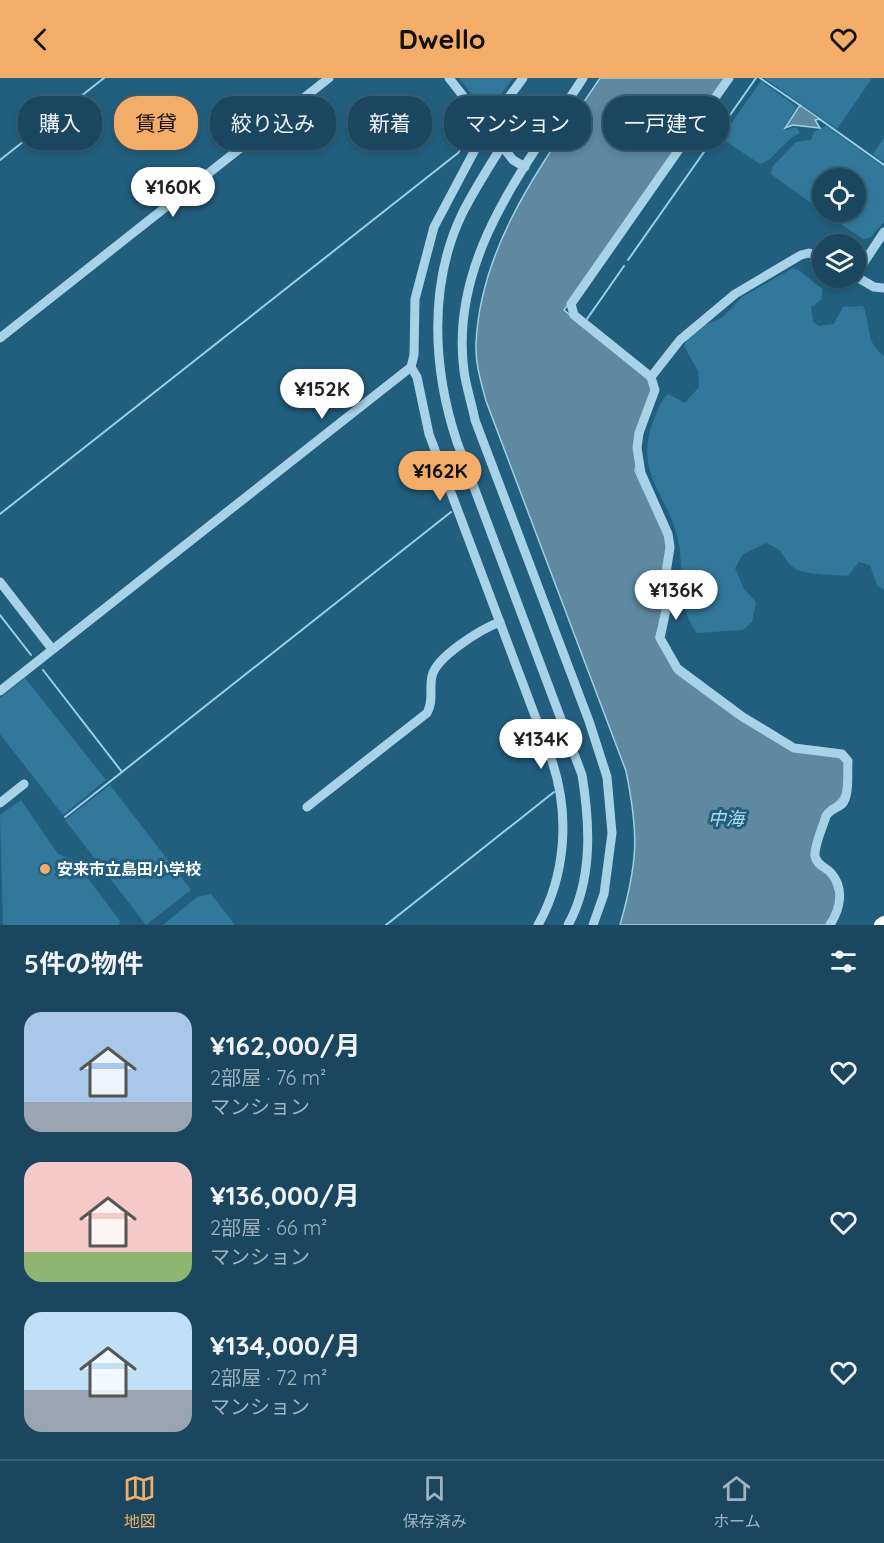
<!DOCTYPE html>
<html lang="ja">
<head>
<meta charset="utf-8">
<style>
  body { margin:0; font-family:Quicksand,"Noto Sans JP",sans-serif; background:#275168; color:#f1f3f6; height:100vh; display:flex; flex-direction:column; font-size:22px; white-space:nowrap }
  * { box-sizing:border-box; margin:0 }
  p { font-size:20px; color:#9fb2bd }
  .icon { flex:none; width:33px; height:33px; fill:none; stroke:currentColor; stroke-width:2; stroke-linecap:round; stroke-linejoin:round }
  .map { position:relative; height:847px; overflow:hidden }
  .details { display:flex; flex-direction:column; background:#1a475f; flex:1 }
  .details>* { flex:none }
  .top-card { position:absolute; left:18px; top:18px; width:849px; height:54px; display:flex; gap:12px }
  .fabs { position:absolute; left:812px; top:90px; display:grid; gap:12px }
  .fabs a { display:grid; place-items:center; width:54px; height:54px; border-radius:50%; background:#1a475f; box-shadow:0 3px 9px #0003,0 0 0 2px #385f74; font-size:30px }
  .price { position:absolute; translate:-50% -51px; padding:0 14px; border-radius:21px; background:#fff; color:#222; font-size:20px; line-height:39px; filter:drop-shadow(0 2px 3px #0008) }
  .price::after { content:''; position:absolute; left:50%; top:36px; width:18px; height:14px; margin-left:-9px; background:inherit; clip-path:polygon(0 0,100% 0,50% 100%) }
  .price.on { background:#f3ad69; color:#111 }
  ul { padding:0; list-style:none }
  li { display:flex; align-items:center; gap:18px; height:150px; padding:0 24px }
  li span { display:grid; place-items:center; flex:none; width:168px; height:120px; border-radius:18px; color:#555 }
  li>.icon { margin-inline-start:auto }
  span .icon { width:72px; height:72px; fill:#fffc; stroke-width:1 }
  li b { font-size:26px }
  h2 { display:flex; justify-content:space-between; align-items:center; height:72px; padding:0 24px; font-size:26px }
  .tag { padding:0 21px; border-radius:24px; background:#1a475f; box-shadow:0 3px 9px #0003,0 0 0 2px #385f74; font-size:21px; line-height:54px }
  .tag.on { background:#f3ad69; color:#111 }
  header { display:flex; justify-content:space-between; align-items:center; height:78px; padding:0 24px; background:#f3ad69; color:#111; font-size:27px; font-weight:700 }
  .tab-bar { display:flex; justify-content:space-around; align-items:center; height:84px; border-top:2px solid #385f74; background:#1a475f; font-size:16px; color:#9fb2bd }
  .tab-bar a { display:grid; justify-items:center; gap:3px }
  .tab-bar .on { color:#f3ad69 }
  .map>svg:first-child { display:block }
  .green { fill:#32789b }
  .water { fill:#5e89a0; stroke:#9bcfe8; stroke-width:1.5 }
  .lines { fill:none; stroke-linecap:round; stroke-linejoin:round }
  .stream { stroke:#9bcfe8; stroke-width:2 }
  .minor { stroke:#a7d2e7; stroke-width:9 }
  .highway { stroke:#fff; stroke-width:14 }
  .poi-dot { fill:#f3ad69; stroke:#225f7f; stroke-width:2 }
  .labels { text-anchor:middle; dominant-baseline:central; stroke-width:6; stroke-linejoin:round; paint-order:stroke }
  .poi-label { font-size:16px; font-weight:bold; fill:#fff; stroke:#225f7f; text-anchor:start }
  .water-label { font-size:18px; font-style:italic; fill:#b2dbee; stroke:#225f7f }
</style>
</head>
<body>
<header><svg class="icon" aria-label="back" viewBox="0 0 24 24"><path d="M15 5l-7 7 7 7"/></svg>Dwello<svg class="icon" aria-label="heart" viewBox="0 0 24 24"><path d="M12 20l-8-8c-3-5 5-10 8-4 3-6 11-1 8 4z"/></svg></header>
<div class="map">
<svg width="884" height="847" viewBox="0 0 884 847">
  <rect width="100%" height="100%" fill="#225f7f"/>
  <g class="green">
    <polygon points="459,0 513,0 487,35"/>
    <polygon points="764,0 872,0 837,51"/>
    <path d="M761 3 797 29 784 49 786 52 796 49 800 55C783 62 774 83 760 86L721 60Z"/>
    <polygon points="826,48 884,89 884,144 870,160 863,161 823,134 855,134 855,100 822,100 822,133 771,96 772,89 796,64 811,62 814,54"/>
    <polygon points="884,60 884,84 873,76"/>
    <path d="M793 190C806 195 811 204 823 211L821 222 811 229 813 244 819 248 834 246 843 229 863 228C872 248 864 263 884 278V512L877 507 870 487 859 484 848 498C834 497 805 497 794 490 781 480 787 473 766 465L743 476 735 490 744 511 756 524 752 544 743 552 697 555C676 528 684 497 679 466 670 418 633 397 653 344 657 333 660 324 668 316L685 325 699 309 698 293 684 268 688 259 705 247 722 240 742 219Z"/>
    <polygon points="25,600 106,702 63,737 0,656 0,620"/>
    <polygon points="110,707 191,812 146,847 65,742"/>
    <polygon points="21,722 58,776 74,782 120,843 119,847 3,847 0,737"/>
    <polygon points="211,816 235,847 163,847 197,819"/>
  </g>
  <g class="water">
    <path d="M600 0H726L564 232 645 297 652 308 635 393 667 463 663 532 656 559 676 595 737 640 792 673 837 677 846 686C844 706 848 720 829 729L812 775 832 801 839 824 827 847H620C638 784 639 757 626 693L486 323C481 304 475 285 476 265 481 163 546 81 600 0Z"/>
    <polygon points="800,27 820,41 815,42 820,50 793,47 785,50"/>
  </g>
  <g class="lines">
    <g class="stream">
      <polyline points="760,0 801,28"/>
      <polyline points="818,40 884,87"/>
      <polyline points="716,57 756,0"/>
      <polyline points="0,82 104,0"/>
      <polyline points="628,182 711,64"/>
      <polyline points="587,241 624,188"/>
      <polyline points="0,436 458,75 476,51"/>
      <polyline points="0,537 31,577"/>
      <polyline points="43,592 122,694"/>
      <polyline points="65,739 451,434"/>
      <polyline points="386,847 554,714"/>
    </g>
    <g class="minor">
      <polyline points="449,0 513,82 525,89"/>
      <path d="M583 0C526 88 449 180 464 293 466 309 472 326 475 342L589 643 607 699 612 755 604 816 593 847"/>
      <path d="M502 68C488 90 474 112 462 136 428 207 433 292 457 364L582 697C590 746 593 802 568 847"/>
      <path d="M822 180 809 175 801 177 735 216 680 262 651 299 655 312 639 355 637 370 641 395 668 456 670 469 666 495V532L660 560 677 590 743 639 794 670 842 676 848 683C847 693 850 719 842 726 836 731 830 731 826 738 823 749 814 767 815 778 817 788 826 789 831 795 845 811 840 831 830 847"/>
      <polyline points="855,198 884,154"/>
      <polyline points="855,198 874,209 884,210"/>
      <polyline points="0,260 329,0"/>
      <path d="M411 289 417 299 429 356 552 683C570 737 566 797 538 847"/>
      <polyline points="651,299 574,237 571,226 729,0"/>
      <polyline points="0,504 52,571"/>
      <polyline points="0,613 411,289 414,277 415,221 434,149 487,49 523,0"/>
      <polyline points="0,725 24,706"/>
      <path d="M307 729 427 635C434 623 429 611 432 598 436 579 481 551 500 544"/>
    </g>
    <polyline class="highway" points="881,847 884,845"/>
  </g>
  <circle class="poi-dot" cx="45" cy="791" r="6"/>
  <g class="labels">
    <g class="poi-label">
      <text x="57" y="791">安来市立島田小学校</text>
    </g>
    <g class="water-label">
      <text x="726" y="740">中海</text>
    </g>
  </g>
</svg>
<div class="fabs">
<a><svg class="icon" aria-label="locate" viewBox="0 0 24 24"><circle cx="12" cy="12" r="6"/><path d="M12 2v4M12 18v4M2 12h4M18 12h4"/></svg></a>
<a><svg class="icon" aria-label="layers" viewBox="0 0 24 24"><path d="M12 4l9 5-9 5-9-5zM3 14l9 5 9-5"/></svg></a>
</div>
<b class="price" style="left:173px;top:140px">¥160K</b>
<b class="price" style="left:322px;top:342px">¥152K</b>
<b class="price on" style="left:440px;top:424px">¥162K</b>
<b class="price" style="left:676px;top:543px">¥136K</b>
<b class="price" style="left:541px;top:692px">¥134K</b>
<div class="top-card">
<a class="tag">購入</a>
<a class="tag on">賃貸</a>
<a class="tag">絞り込み</a>
<a class="tag">新着</a>
<a class="tag">マンション</a>
<a class="tag">一戸建て</a>
</div>
</div>
<section class="details">
<h2>5件の物件<svg class="icon" aria-label="filters" viewBox="0 0 24 24"><path d="M4 7h16M4 17h16"/><circle cx="9" cy="7" r="2"/><circle cx="15" cy="17" r="2"/></svg></h2>
<ul>
<li><span style="background:linear-gradient(#a9c7e8 75%,#9aa5b1 0)"><svg class="icon" aria-label="home" viewBox="0 0 24 24"><path d="M3 11l9-7 9 7M6 9v11h12V9"/></svg></span><div><b>¥162,000/月</b><p>2部屋 · 76 m²</p><p>マンション</p></div><svg class="icon" aria-label="heart" viewBox="0 0 24 24"><path d="M12 20l-8-8c-3-5 5-10 8-4 3-6 11-1 8 4z"/></svg></li>
<li><span style="background:linear-gradient(#f6c9c9 75%,#8fb573 0)"><svg class="icon" aria-label="home" viewBox="0 0 24 24"><path d="M3 11l9-7 9 7M6 9v11h12V9"/></svg></span><div><b>¥136,000/月</b><p>2部屋 · 66 m²</p><p>マンション</p></div><svg class="icon" aria-label="heart" viewBox="0 0 24 24"><path d="M12 20l-8-8c-3-5 5-10 8-4 3-6 11-1 8 4z"/></svg></li>
<li><span style="background:linear-gradient(#bfe0f5 65%,#9aa5b1 0)"><svg class="icon" aria-label="home" viewBox="0 0 24 24"><path d="M3 11l9-7 9 7M6 9v11h12V9"/></svg></span><div><b>¥134,000/月</b><p>2部屋 · 72 m²</p><p>マンション</p></div><svg class="icon" aria-label="heart" viewBox="0 0 24 24"><path d="M12 20l-8-8c-3-5 5-10 8-4 3-6 11-1 8 4z"/></svg></li>
</ul>
</section>
<nav class="tab-bar">
<a class="on"><svg class="icon" aria-label="map" viewBox="0 0 24 24"><path d="M3 6l6-2 6 2 6-2v14l-6 2-6-2-6 2zM9 4v14M15 6v14"/></svg>地図</a>
<a><svg class="icon" aria-label="saved" viewBox="0 0 24 24"><path d="M7 4h10v16l-5-4-5 4z"/></svg>保存済み</a>
<a><svg class="icon" aria-label="home" viewBox="0 0 24 24"><path d="M3 11l9-7 9 7M6 9v11h12V9"/></svg>ホーム</a>
</nav>
</body>
</html>
